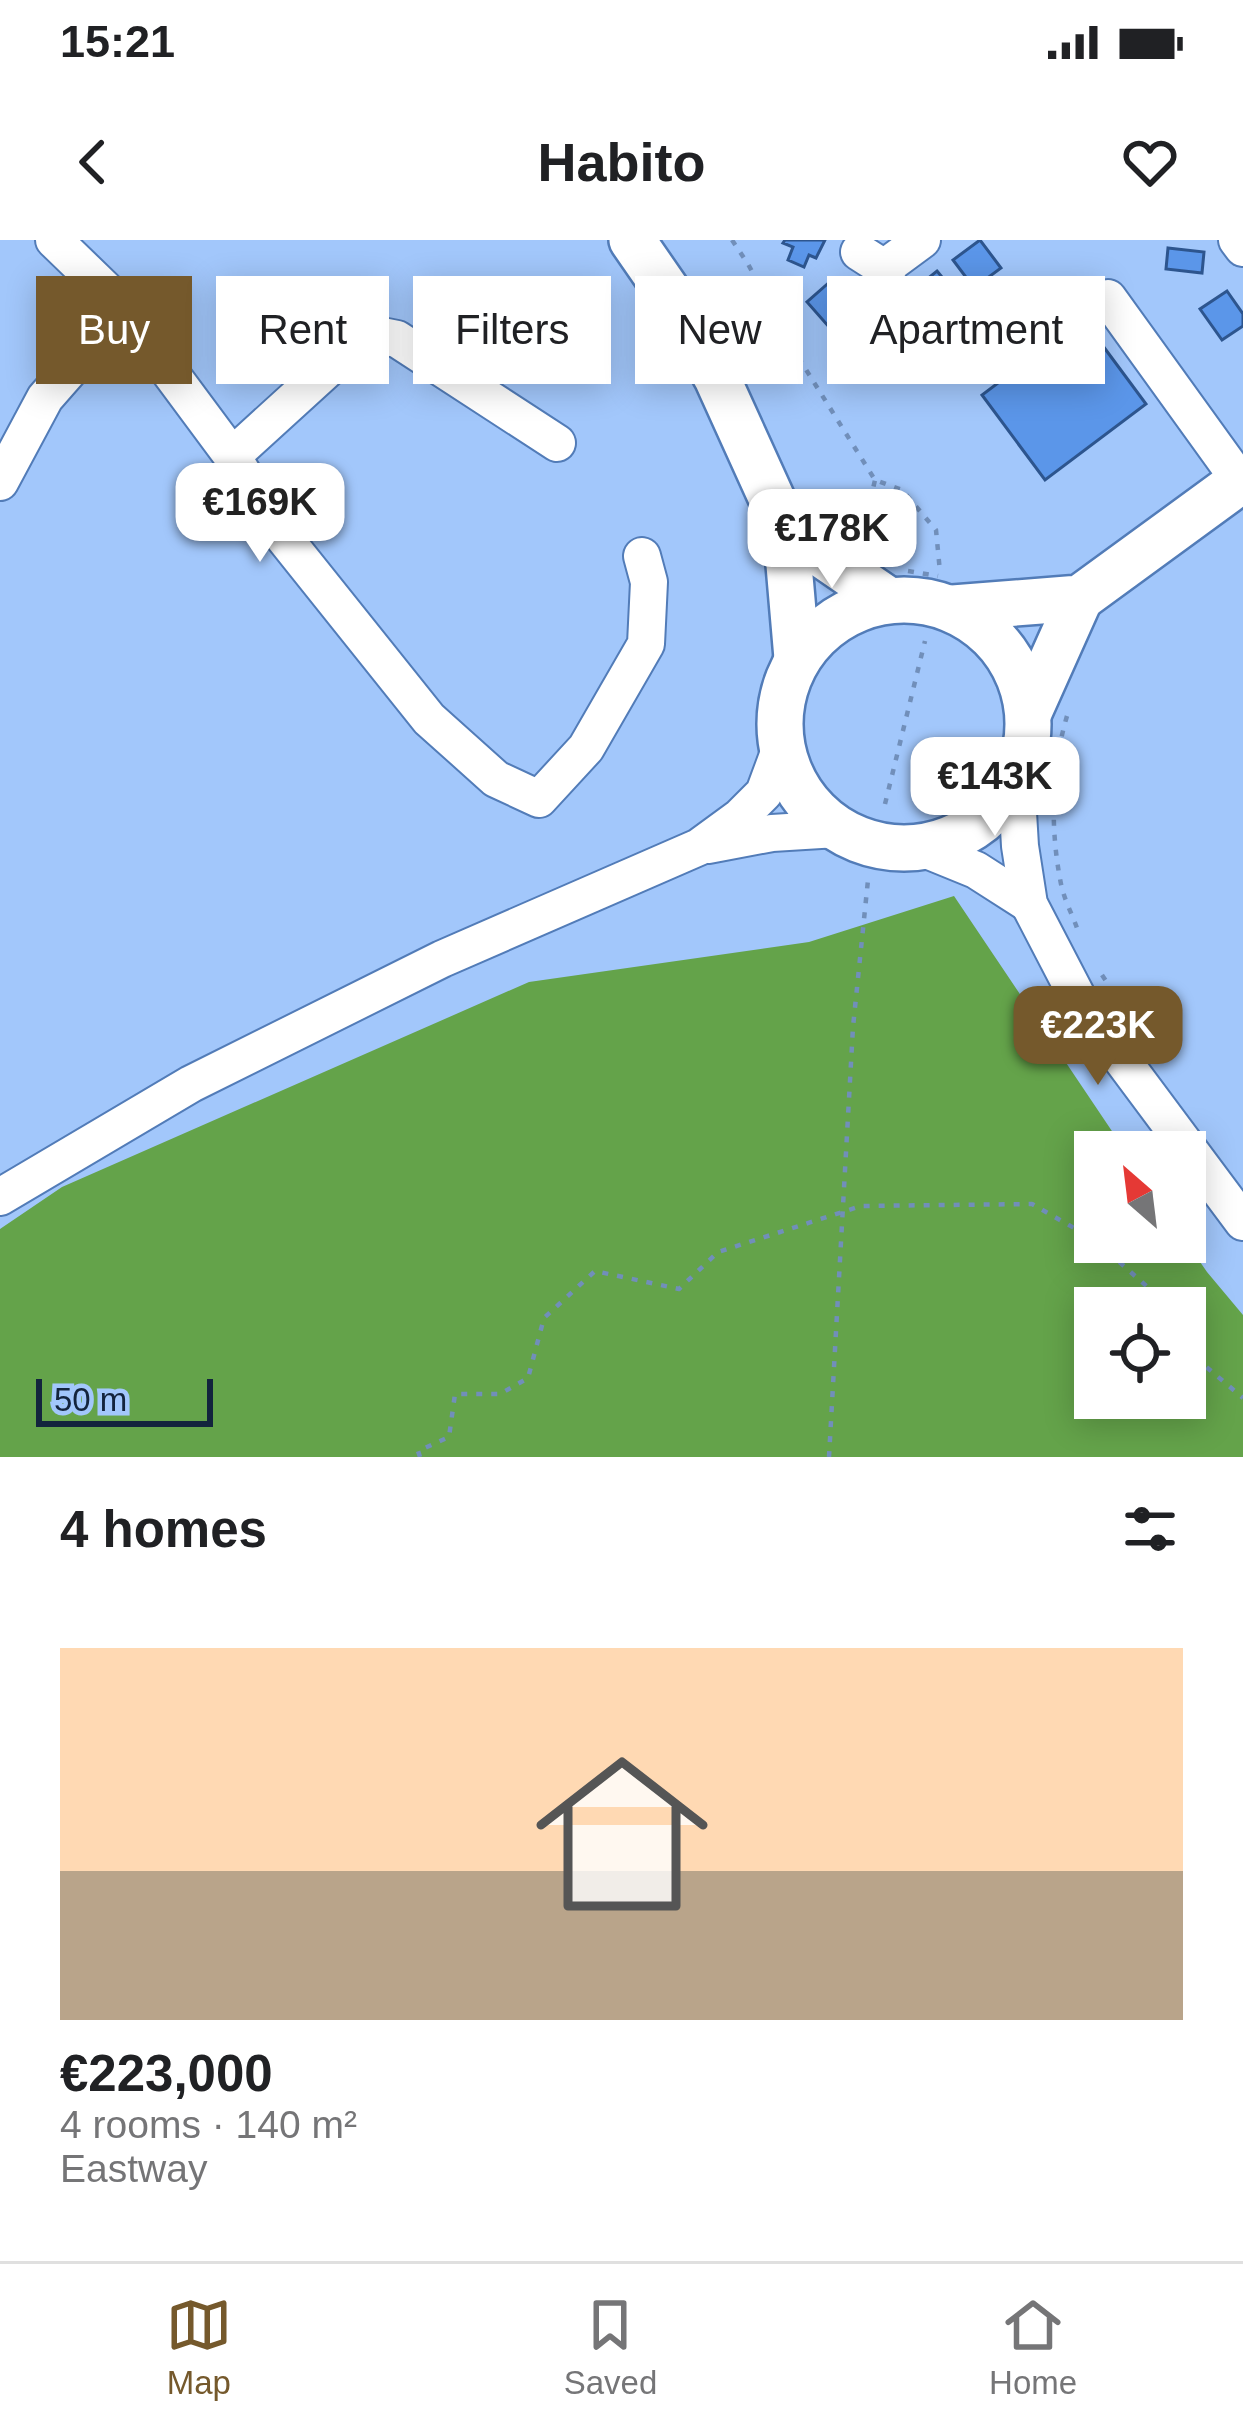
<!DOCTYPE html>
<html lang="en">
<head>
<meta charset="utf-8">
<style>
  body { margin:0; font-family:Arial,sans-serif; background:#f6f6f6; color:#202124; height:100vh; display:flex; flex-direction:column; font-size:45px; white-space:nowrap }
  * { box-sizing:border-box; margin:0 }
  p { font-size:39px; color:#757577 }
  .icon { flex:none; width:66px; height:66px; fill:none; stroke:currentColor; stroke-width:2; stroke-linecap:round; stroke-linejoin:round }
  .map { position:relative; height:1217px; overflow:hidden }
  .side { display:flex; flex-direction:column; background:#fff; flex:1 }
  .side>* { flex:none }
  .hud { position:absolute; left:36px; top:36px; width:1173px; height:108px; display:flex; gap:24px }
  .needle { width:78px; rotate:332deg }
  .fabs { position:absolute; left:1074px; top:891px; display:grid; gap:24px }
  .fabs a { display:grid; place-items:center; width:132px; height:132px; border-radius:0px; background:#fff; box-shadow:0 6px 30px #0003; font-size:60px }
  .scale { position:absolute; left:36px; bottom:30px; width:177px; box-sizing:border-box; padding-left:12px; border:6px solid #13243d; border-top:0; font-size:33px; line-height:42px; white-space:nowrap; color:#13243d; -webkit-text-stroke:9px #a2c7fb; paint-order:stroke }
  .price { position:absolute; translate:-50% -102px; padding:0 27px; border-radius:24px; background:#fff; color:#222; font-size:39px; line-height:78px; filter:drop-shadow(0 3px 6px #0008) }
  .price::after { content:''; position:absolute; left:50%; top:72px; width:36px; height:27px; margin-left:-18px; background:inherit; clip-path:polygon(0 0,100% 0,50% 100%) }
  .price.active { background:#75592c; color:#fff }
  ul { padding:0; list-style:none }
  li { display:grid; align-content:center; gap:24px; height:636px; padding:0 60px }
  li span { display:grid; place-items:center; height:372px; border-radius:0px; color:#555 }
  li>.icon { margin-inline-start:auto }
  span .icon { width:216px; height:216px; fill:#fffc; stroke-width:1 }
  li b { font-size:51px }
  h2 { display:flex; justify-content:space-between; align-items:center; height:144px; padding:0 60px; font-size:51px }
  .tag { padding:0 42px; border-radius:0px; background:#fff; box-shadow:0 6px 30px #0003; font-size:42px; line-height:108px }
  .tag.active { background:#75592c; color:#fff }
  .status { display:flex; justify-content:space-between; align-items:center; height:84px; padding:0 60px; background:#fff; direction:ltr }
  .status svg { height:33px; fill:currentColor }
  header { display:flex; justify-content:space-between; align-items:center; height:156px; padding:0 60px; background:#fff; font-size:54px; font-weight:700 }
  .menu { display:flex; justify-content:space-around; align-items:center; height:168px; border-top:3px solid #e0e0e0; background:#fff; font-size:33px; color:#757577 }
  .menu a { display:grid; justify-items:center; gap:6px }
  .menu .active { color:#75592c }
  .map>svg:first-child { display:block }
  .forest { fill:#64a34a; fill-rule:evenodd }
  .building { fill:#5b96e9; stroke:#2d558e; stroke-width:3 }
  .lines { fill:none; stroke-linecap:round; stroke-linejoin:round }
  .minor-casing { stroke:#527cb8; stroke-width:40 }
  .major-casing { stroke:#527cb8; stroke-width:50 }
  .path { stroke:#718fba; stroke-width:4.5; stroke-dasharray:6 9; stroke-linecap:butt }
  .minor { stroke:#fff; stroke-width:36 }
  .major { stroke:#fff; stroke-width:45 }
</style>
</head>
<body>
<div class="status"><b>15:21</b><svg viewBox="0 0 49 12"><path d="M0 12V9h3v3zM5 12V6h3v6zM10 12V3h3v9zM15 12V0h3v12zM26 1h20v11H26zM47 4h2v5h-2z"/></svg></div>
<header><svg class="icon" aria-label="back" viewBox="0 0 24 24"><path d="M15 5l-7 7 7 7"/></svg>Habito<svg class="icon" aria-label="heart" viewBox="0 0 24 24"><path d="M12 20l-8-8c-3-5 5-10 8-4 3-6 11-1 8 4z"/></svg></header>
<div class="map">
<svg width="1243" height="1217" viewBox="0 0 1243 1217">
  <rect width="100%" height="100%" fill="#a2c7fb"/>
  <path class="forest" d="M954 656 1126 912H1095V1002H1185V1000L1207 1032 1243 1075V1217H0V989L62 947 529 742 809 702ZM1095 1068H1185V1158H1095Z"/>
  <g class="building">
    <polygon points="785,0 825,0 816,18 809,15 804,27 788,20 793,7 783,3"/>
    <polygon points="980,0 1001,28 974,48 953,20"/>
    <polygon points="1168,8 1204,12 1202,33 1166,29"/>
    <polygon points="937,31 959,58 933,79 911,52"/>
    <polygon points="833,39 855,64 829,87 807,62"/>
    <polygon points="1227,51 1243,74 1243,86 1222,100 1200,69"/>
    <polygon points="1083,79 1146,164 1045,240 982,155"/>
    <polygon points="868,81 899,94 886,126 855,114"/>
  </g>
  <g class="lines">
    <g class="minor-casing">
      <g id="minor">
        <polyline points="54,0 117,61 232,216 277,289 429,479 496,539 539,559 586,508 646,404 649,342 642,316"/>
        <polyline points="1237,0 1243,8"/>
        <polyline points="859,12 884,28 893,60"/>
        <polyline points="884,28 922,0"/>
        <polyline points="1108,58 1240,241"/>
        <polyline points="232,216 367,93 397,99 557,203"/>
        <polyline points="0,242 45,158 123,69"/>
        <polyline points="1016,539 1020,606 1029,664 1082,766 1243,982"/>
        <polyline points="708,605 772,593 837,589"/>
        <polyline points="922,608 976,630 1029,664"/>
        <polyline points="0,957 191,844 442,719 699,607 740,577 764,553 781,507"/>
      </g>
    </g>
    <g class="major-casing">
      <g id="major">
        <polyline points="632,0 670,55 717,138 786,290 797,418"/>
        <polyline points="786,290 888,360"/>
        <circle cx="904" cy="484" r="124"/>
        <polyline points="953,368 1080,358 1243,239"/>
        <polyline points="1029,472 1080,358"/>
      </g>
    </g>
    <g class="path">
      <polyline points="732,0 748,24 795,112 875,240 902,250 936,290 940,332"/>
      <polyline points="870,306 869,266 875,240"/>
      <polyline points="908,331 938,336"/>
      <path d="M1067 476C1051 530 1050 589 1061 644 1064 659 1072 674 1077 688"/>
      <polyline points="885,564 925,401"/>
      <polyline points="1102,735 1136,785"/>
      <polyline points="1097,1002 1171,1068"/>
      <polyline points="1185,1088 1204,1125 1243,1158"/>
      <polyline points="420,1217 418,1211 449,1197 455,1154 500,1154 528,1138 544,1078 595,1031 679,1049 718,1012 861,966 1032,964 1095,1000"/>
      <polyline points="829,1217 853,787 868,640"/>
    </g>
    <use href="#minor" class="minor"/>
    <use href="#major" class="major"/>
  </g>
</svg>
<div class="fabs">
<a><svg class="needle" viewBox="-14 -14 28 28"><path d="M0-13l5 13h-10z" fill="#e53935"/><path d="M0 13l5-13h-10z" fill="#757577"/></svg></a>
<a><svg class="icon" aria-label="locate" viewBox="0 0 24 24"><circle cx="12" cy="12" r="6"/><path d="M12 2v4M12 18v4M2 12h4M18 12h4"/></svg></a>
</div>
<div class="scale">50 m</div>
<b class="price" style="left:260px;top:325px">€169K</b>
<b class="price" style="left:832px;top:351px">€178K</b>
<b class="price" style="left:995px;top:599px">€143K</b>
<b class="price active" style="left:1098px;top:848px">€223K</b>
<div class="hud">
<a class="tag active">Buy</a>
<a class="tag">Rent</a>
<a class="tag">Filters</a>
<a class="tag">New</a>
<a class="tag">Apartment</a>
</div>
</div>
<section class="side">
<h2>4 homes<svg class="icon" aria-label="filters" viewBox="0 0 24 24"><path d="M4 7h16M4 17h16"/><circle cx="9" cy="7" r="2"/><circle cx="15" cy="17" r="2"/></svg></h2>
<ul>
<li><span style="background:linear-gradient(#ffd9b3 60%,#b9a48a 0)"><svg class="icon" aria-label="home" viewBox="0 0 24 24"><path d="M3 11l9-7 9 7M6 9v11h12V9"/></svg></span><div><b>€223,000</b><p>4 rooms · 140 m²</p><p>Eastway</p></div></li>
</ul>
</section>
<nav class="menu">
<a class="active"><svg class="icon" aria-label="map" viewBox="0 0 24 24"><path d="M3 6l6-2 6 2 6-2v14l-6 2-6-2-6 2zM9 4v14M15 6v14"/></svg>Map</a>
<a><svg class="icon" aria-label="saved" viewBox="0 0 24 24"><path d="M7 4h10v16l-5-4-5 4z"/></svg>Saved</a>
<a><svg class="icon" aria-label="home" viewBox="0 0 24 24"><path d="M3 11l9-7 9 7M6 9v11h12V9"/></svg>Home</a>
</nav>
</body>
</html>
